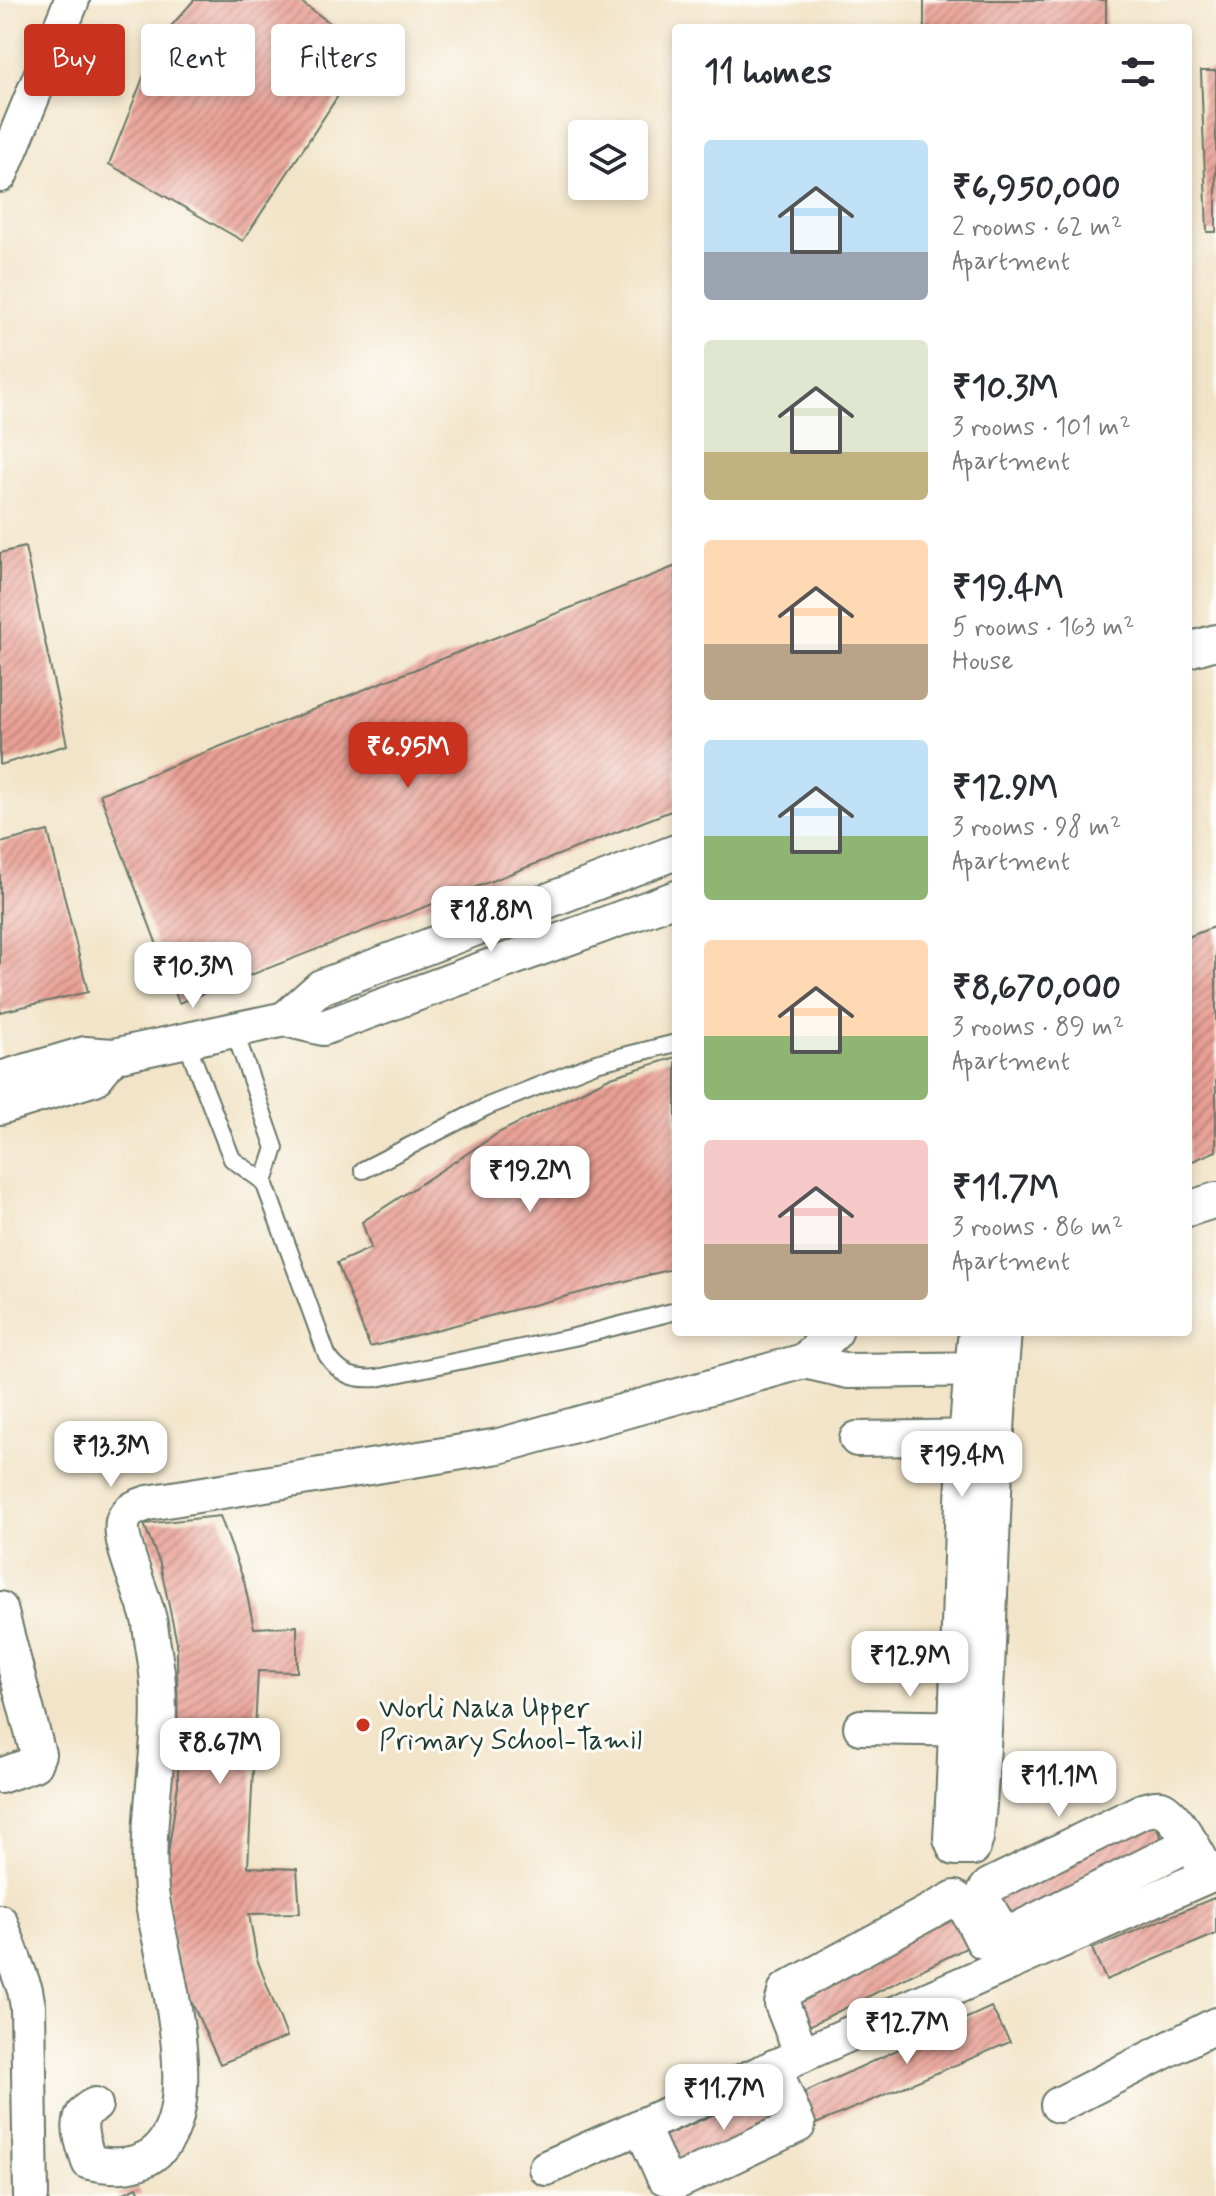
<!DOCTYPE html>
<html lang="en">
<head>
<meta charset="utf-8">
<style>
  body { margin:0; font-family:Mynerve,sans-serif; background:#f7f7f7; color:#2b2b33; height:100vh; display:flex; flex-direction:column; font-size:30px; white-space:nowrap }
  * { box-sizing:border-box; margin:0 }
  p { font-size:26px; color:#7c7c81 }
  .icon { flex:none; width:44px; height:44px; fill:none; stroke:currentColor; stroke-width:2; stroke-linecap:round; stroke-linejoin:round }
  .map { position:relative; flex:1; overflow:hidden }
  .side { position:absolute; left:672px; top:24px; width:520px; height:1312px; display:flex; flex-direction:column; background:#fff; border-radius:8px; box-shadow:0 4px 12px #0003 }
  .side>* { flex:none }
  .top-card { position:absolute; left:24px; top:24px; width:528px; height:72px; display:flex; gap:16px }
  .fabs { position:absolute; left:568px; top:120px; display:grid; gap:16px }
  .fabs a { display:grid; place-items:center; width:80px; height:80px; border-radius:8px; background:#fff; box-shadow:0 4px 12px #0003; font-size:40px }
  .price { position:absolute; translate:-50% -68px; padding:0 18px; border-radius:16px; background:#fff; color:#222; font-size:26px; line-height:52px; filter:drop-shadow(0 2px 4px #0008) }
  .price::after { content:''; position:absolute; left:50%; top:48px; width:24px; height:18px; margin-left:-12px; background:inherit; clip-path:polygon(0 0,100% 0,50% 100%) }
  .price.current { background:#c8321e; color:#fff }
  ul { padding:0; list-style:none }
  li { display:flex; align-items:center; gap:24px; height:200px; padding:0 32px }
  li span { display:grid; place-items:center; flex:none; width:224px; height:160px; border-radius:8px; color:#555 }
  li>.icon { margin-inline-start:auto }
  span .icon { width:96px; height:96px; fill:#fffc; stroke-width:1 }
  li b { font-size:34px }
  h2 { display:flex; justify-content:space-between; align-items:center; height:96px; padding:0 32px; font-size:34px }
  .pill { padding:0 28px; border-radius:8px; background:#fff; box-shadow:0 4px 12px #0003; font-size:28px; line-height:72px }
  .pill.current { background:#c8321e; color:#fff }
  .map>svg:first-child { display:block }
  .building { fill:url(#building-hatch) }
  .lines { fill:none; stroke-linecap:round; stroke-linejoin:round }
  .lane-casing { stroke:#697768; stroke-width:20 }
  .street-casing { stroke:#697768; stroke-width:38 }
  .lane { stroke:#fff; stroke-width:16 }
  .street { stroke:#fff; stroke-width:34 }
  .poi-dot { fill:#c8321e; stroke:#fdfcf7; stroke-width:3 }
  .labels { text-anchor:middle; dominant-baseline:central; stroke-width:6; stroke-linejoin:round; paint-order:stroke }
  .poi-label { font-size:28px; fill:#1f3d34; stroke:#fdfcf7; text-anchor:start }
</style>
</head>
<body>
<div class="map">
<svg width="1216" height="2196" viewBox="0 0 1216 2196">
  <defs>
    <pattern id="building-hatch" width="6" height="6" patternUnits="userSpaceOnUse" patternTransform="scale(2)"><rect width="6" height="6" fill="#e99f94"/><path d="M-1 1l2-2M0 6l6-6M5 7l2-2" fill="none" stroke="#bc837a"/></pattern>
  </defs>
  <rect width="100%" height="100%" fill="#fdfcf7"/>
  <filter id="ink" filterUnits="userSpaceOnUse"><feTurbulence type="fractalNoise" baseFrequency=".0125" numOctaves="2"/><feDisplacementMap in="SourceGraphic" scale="16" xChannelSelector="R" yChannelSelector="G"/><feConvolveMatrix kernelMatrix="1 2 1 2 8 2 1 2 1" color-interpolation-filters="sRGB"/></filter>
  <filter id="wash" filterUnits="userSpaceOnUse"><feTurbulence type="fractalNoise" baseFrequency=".006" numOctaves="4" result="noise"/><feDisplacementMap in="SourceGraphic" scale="32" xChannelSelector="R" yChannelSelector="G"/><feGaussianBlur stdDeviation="1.8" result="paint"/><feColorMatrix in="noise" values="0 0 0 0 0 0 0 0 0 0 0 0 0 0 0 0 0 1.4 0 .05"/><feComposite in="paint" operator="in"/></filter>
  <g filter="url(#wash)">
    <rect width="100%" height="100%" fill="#f2e4c8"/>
    <g id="blocks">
      <g class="building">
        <polygon points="194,0 298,0 368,50 243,241 109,164 157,42"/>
        <rect x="924" y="0" width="182" height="28"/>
        <polygon points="1201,71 1216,71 1216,232 1207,232"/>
        <polygon points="25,547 67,745 0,765 0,553"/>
        <polygon points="676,566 676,809 179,1003 100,794"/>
        <polygon points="48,831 88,992 0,1012 0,843"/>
        <polygon points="1216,926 1216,1151 1188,1163 1188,937"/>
        <polygon points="676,1057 676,1268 370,1347 337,1263 371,1248 362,1222 500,1132 611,1077"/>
        <polygon points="220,1516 244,1581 254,1628 297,1626 297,1672 258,1671 248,1867 297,1869 300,1913 249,1914 257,1959 287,2037 220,2064 184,1986 172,1938 166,1868 178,1785 177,1643 160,1564 144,1524"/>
        <polygon points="1150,1814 1168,1850 1008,1923 993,1892"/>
        <polygon points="1216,1897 1216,1934 1106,1980 1092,1949"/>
        <polygon points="957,1903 974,1944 801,2030 785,1997"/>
        <polygon points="991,2007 1010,2042 816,2124 801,2094"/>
        <polygon points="777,2087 793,2123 671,2176 655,2140"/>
        <polygon points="137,2187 141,2196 117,2196"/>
      </g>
    </g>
  </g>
  <g filter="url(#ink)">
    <use href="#blocks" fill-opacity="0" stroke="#697768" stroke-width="2"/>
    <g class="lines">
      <g class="lane-casing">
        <g id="lane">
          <polyline points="234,1030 275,1148 264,1182"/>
          <path d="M186 1041 232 1159 264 1182 327 1355C340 1375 354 1380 377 1378L574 1337 676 1311"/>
          <polyline points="363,1170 488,1106 596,1063 676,1043"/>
        </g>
      </g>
      <g class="street-casing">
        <g id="street">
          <polyline points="0,175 72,0"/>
          <polyline points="1188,650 1216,642"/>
          <polyline points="285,1019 321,987 676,852"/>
          <polyline points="0,1079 85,1054 113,1056 285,1019 323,1028 676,898"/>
          <polyline points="0,1107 95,1078 113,1056"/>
          <polyline points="1188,1209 1216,1200"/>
          <path d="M976 1332C956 1499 962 1669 951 1838L955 1848H973L976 1838C992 1669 989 1501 1004 1332"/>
          <polyline points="804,1361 848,1371 995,1369"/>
          <polyline points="857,1439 988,1437"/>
          <polyline points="0,1609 38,1754 34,1764 0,1776"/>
          <polyline points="861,1727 981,1729"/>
          <polyline points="0,1922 25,1990 28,2007 31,2196"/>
          <polyline points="1003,1937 1191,1843"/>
          <path d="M1017 1959 985 1902V1891L989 1886 1142 1811C1148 1810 1155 1807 1161 1808 1176 1813 1201 1860 1209 1875"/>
          <polyline points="802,2055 782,2004 786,1990 955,1898 965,1906 983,1941"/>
          <path d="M95 2105C71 2116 82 2141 89 2162 243 2196 157 1953 151 1891 144 1822 163 1753 158 1684 157 1664 152 1644 150 1624 146 1599 115 1538 124 1519 128 1509 139 1506 148 1503L499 1446 804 1361 835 1332"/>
          <polyline points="1058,2105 1216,2025"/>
          <polyline points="641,2126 664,2177 679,2181 798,2125 774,2067"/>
          <polyline points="546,2168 1216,1872"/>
        </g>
      </g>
      <use href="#lane" class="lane"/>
      <use href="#street" class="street"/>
    </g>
  </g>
  <circle class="poi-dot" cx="363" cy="1725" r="8"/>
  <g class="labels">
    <g class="poi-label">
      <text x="379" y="1709">Worli Naka Upper<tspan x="379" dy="32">Primary School-Tamil</tspan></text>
    </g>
  </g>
</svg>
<div class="fabs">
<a><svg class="icon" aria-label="layers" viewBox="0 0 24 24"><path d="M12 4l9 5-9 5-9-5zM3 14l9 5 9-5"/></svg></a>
</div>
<b class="price current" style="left:408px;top:790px">₹6.95M</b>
<b class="price" style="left:491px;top:954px">₹18.8M</b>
<b class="price" style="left:193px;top:1010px">₹10.3M</b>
<b class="price" style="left:530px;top:1214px">₹19.2M</b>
<b class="price" style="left:111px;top:1489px">₹13.3M</b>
<b class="price" style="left:962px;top:1499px">₹19.4M</b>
<b class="price" style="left:910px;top:1699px">₹12.9M</b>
<b class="price" style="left:220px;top:1786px">₹8.67M</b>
<b class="price" style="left:1059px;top:1819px">₹11.1M</b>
<b class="price" style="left:907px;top:2066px">₹12.7M</b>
<b class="price" style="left:724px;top:2132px">₹11.7M</b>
<div class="top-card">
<a class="pill current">Buy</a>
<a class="pill">Rent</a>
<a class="pill">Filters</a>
</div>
<section class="side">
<h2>11 homes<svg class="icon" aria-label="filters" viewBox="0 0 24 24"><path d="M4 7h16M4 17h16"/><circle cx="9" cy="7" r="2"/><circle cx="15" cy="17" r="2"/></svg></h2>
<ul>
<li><span style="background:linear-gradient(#bfe0f5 70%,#9aa5b1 0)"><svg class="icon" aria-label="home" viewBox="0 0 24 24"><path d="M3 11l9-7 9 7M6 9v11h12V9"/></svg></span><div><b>₹6,950,000</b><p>2 rooms · 62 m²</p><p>Apartment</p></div></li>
<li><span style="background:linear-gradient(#dfe7d0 70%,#c2b280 0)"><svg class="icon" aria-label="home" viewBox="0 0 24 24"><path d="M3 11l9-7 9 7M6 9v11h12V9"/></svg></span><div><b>₹10.3M</b><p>3 rooms · 101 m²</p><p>Apartment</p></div></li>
<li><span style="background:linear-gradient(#ffd9b3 65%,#b9a48a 0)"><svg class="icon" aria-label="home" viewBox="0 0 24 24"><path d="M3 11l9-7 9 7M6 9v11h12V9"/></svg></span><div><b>₹19.4M</b><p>5 rooms · 163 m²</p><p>House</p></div></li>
<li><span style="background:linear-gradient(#bfe0f5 60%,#8fb573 0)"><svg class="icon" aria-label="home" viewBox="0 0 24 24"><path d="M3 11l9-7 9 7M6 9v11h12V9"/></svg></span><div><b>₹12.9M</b><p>3 rooms · 98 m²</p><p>Apartment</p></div></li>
<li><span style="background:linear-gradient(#ffd9b3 60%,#8fb573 0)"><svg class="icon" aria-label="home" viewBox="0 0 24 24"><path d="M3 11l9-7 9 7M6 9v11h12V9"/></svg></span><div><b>₹8,670,000</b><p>3 rooms · 89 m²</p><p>Apartment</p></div></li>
<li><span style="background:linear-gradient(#f6c9c9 65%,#b9a48a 0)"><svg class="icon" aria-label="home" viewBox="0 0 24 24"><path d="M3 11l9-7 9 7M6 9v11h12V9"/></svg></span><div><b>₹11.7M</b><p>3 rooms · 86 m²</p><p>Apartment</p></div></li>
</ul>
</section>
</div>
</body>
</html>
